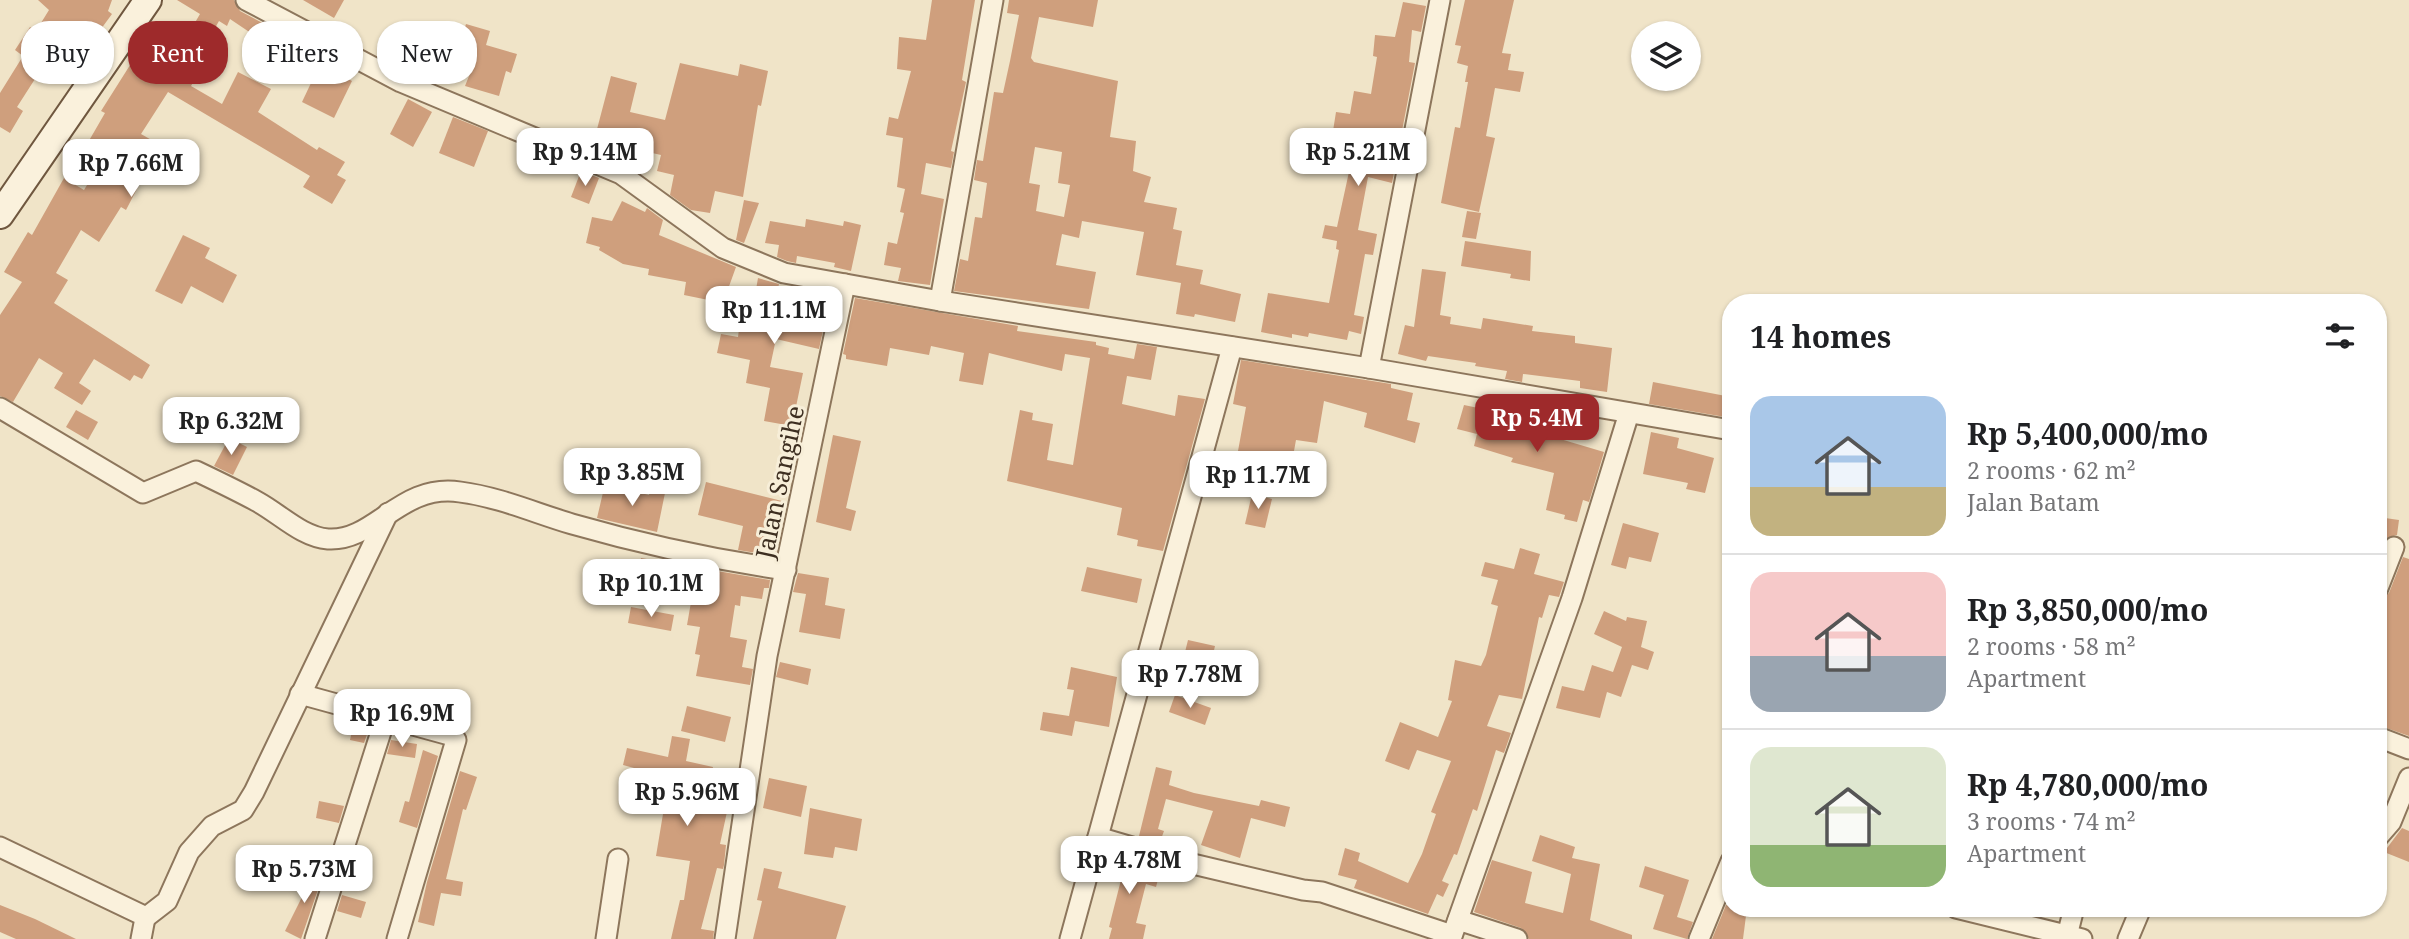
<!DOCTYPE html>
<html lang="en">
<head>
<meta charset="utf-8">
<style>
  body { margin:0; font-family:"Noto Serif",serif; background:#f2f2f2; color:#202124; height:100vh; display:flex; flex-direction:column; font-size:26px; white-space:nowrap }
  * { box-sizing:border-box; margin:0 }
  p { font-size:23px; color:#757577 }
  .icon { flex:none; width:38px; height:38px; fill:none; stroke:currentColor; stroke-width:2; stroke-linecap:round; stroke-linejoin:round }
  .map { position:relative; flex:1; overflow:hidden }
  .details { position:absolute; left:1722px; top:294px; width:665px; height:623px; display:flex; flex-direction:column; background:#fff; border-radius:28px; box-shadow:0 2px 5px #0004 }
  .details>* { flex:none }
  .top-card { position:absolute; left:21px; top:21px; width:665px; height:63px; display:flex; gap:14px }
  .tools { position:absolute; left:1631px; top:21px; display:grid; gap:14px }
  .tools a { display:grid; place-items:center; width:70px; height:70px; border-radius:50%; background:#fff; box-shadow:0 2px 5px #0004; font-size:35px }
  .price { position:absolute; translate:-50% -60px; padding:0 16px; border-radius:14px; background:#fff; color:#222; font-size:23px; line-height:46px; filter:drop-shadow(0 2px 4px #0008) }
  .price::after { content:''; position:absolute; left:50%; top:42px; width:21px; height:16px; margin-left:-10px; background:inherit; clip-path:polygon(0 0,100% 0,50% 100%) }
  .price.selected { background:#9e2a2b; color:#fff }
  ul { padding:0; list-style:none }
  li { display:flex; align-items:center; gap:21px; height:175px; padding:0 28px }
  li+li { border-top:2px solid #e0e0e0 }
  li span { display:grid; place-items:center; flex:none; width:196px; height:140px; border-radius:21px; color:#555 }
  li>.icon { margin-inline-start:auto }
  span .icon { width:84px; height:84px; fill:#fffc; stroke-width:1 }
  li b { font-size:30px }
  h2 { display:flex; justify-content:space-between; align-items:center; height:84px; padding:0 28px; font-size:30px }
  .chip { padding:0 24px; border-radius:28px; background:#fff; box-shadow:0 2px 5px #0004; font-size:24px; line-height:63px }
  .chip.selected { background:#9e2a2b; color:#fff }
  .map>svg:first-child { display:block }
  .building { fill:#cf9f7d; fill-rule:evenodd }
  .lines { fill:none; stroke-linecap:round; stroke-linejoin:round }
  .minor-casing { stroke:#8d765c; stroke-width:23 }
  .secondary-casing { stroke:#6f573f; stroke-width:30 }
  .minor { stroke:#faf1dc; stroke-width:19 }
  .secondary { stroke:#faf1dc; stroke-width:26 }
  .labels { text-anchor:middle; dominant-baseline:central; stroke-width:6; stroke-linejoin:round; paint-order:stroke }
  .street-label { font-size:24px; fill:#3d2e20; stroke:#f7eed8 }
</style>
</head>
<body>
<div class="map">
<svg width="2409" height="939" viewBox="0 0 2409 939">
  <rect width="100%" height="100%" fill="#f0e4c8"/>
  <g class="building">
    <polygon points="38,0 112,0 108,11 112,14 101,29 96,48 76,77 56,65 51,73 42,68 17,107 23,111 10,133 0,127 0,93 23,56 15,50 30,27 36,31 49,10"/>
    <polygon points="177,0 234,0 240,11 274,29 264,42 230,19 227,26 219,21 203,49 210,53 191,86 222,104 238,72 271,89 258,112 317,150 319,147 345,162 337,175 346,180 332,204 303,187 310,176 168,92 141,134 176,154 167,168 152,160 126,210 121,207 99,242 81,230 56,273 68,280 54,303 150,365 142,379 134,375 130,381 94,359 79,383 91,391 82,405 54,388 63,373 39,358 13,402 0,396 0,315 22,282 4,272 28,232 32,235 64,178 84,190 101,162 83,151 105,113 101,111 144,43 166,57 179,34 186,38 200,14"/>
    <polygon points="303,0 344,0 334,18"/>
    <polygon points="932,0 975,0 962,80 966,82 951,151 954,152 951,168 926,163 921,194 944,199 930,285 898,281 901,268 884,265 888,242 897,244 904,213 900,212 905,189 897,187 903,138 886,135 889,117 898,119 911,71 897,69 899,37 926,40"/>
    <path d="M1009 0H1098L1093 27 1039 17 1031 58 1034 62 1118 81 1110 137 1136 141 1133 171 1151 177 1144 202 1177 208 1173 229 1182 231 1176 265 1203 270 1200 284 1241 294 1235 322 1195 314 1194 317 1176 314 1181 283 1136 275 1144 232 1082 221 1079 238 1062 234 1056 265 1096 272 1089 309 954 291 960 259 968 261 975 217 982 218 987 183 974 180 977 160 983 161 994 92 1003 93 1010 61 1019 15 1007 13ZM1035 147 1062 152 1058 183 1070 185 1064 217 1036 211 1040 185 1029 183Z"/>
    <polygon points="1465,0 1514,0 1502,53 1511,54 1508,70 1524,72 1520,92 1495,88 1486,136 1495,138 1479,212 1441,203 1455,127 1460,128 1468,82 1465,82 1468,66 1457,63 1461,46 1455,45"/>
    <polygon points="1403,2 1426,6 1421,32 1412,30 1409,62 1415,63 1392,183 1368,177 1358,230 1377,234 1373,255 1365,254 1354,315 1364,317 1361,334 1349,331 1347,340 1309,333 1308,337 1292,334 1292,338 1261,332 1268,293 1329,303 1339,250 1336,249 1337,241 1322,238 1325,225 1337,227 1357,135 1333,131 1336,112 1350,114 1354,91 1371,94 1377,57 1373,56 1375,35 1395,37"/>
    <polygon points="466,24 490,31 486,45 517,54 511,73 506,71 499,96 465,86 471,71 456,65 452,73 411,57 422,26 445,34 446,31 462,36"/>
    <polygon points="680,63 738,76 740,64 768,71 761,106 758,105 743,197 715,191 710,213 691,210 670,195 674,175 657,171 661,155 626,147 627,141 596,133 611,76 637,83 630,112 665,120"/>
    <polygon points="320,64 352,81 334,118 302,102"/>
    <polygon points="408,99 432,112 413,147 390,134"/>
    <polygon points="453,117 488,131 474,167 439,153"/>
    <polygon points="581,171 599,178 589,204 571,197"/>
    <polygon points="744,200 759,203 744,243 736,240"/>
    <polygon points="622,201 645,212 647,208 663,220 659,235 736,267 723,303 684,295 686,282 648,275 649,269 623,264 599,250 600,247 586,243 592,217 612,221"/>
    <polygon points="1467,211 1481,213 1476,239 1462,237"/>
    <polygon points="806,219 843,226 844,221 861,225 851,271 834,267 835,263 797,256 796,263 787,261 777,257 779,245 765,243 770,221 805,227"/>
    <polygon points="183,235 210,248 205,258 237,275 223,303 191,286 182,304 155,291"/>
    <polygon points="1465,241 1531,251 1530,281 1510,278 1511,274 1461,266"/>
    <polygon points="1422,269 1446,272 1440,315 1451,317 1450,324 1481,329 1483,318 1533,326 1532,331 1575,336 1575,343 1612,348 1607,392 1580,388 1580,381 1523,374 1522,382 1505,379 1507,371 1475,366 1476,363 1428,356 1426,361 1398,354 1405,325 1414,327"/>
    <polygon points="758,278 779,284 776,298 822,307 819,325 824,326 819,349 776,339 770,367 803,373 792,426 764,421 770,388 746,383 750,360 717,353 721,334 738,337 742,305 753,307"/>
    <polygon points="855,298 1018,326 1017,331 1096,342 1096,345 1109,348 1108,354 1134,359 1137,344 1157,347 1151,380 1127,376 1122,404 1175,416 1178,395 1205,399 1163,551 1137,546 1138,540 1117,535 1122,508 1007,481 1020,410 1033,413 1032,420 1053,424 1047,460 1073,465 1090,358 1065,354 1062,371 989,353 983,385 959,381 964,353 931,346 929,355 890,348 887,366 846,359 846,355 843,354"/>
    <polygon points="1241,360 1391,384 1391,388 1413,393 1407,420 1420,423 1415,443 1364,427 1367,413 1324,401 1317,443 1296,440 1292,462 1238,451 1246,407 1233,404"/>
    <polygon points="1653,382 1731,397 1731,418 1649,404"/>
    <polygon points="1484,404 1524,415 1525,410 1545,415 1540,433 1604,452 1589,502 1583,500 1577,522 1564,519 1565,515 1546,510 1554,473 1511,462 1513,458 1474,446 1477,434 1457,429 1464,405 1483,409"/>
    <polygon points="76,410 98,422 88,440 66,427"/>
    <polygon points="1651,432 1679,438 1677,448 1714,458 1705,493 1686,489 1688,483 1643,474"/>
    <polygon points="833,435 861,441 846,508 856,511 851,531 816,522"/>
    <polygon points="229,438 247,447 233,475 214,466"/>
    <polygon points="706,482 782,501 774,535 780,536 775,556 738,550 743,526 698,515"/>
    <polygon points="605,484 649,495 650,490 665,493 657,532 597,518"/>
    <polygon points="1252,494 1272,499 1265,528 1245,524"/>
    <polygon points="2378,517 2399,520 2397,535 2386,538 2378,554"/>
    <polygon points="1623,523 1659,533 1651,562 1629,557 1626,569 1611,565"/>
    <polygon points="1520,548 1540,554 1534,574 1564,582 1559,597 1549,595 1542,618 1539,617 1522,699 1499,695 1487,726 1511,733 1504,753 1496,750 1477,811 1473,809 1457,855 1454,854 1442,881 1449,884 1443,897 1437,894 1428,914 1354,888 1357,880 1338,875 1345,848 1360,853 1358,861 1408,883 1422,854 1436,814 1431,812 1451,761 1417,750 1409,770 1385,761 1400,722 1438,737 1452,701 1448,700 1455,660 1481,666 1486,655 1498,606 1491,604 1498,580 1481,576 1485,562 1514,569"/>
    <polygon points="2403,557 2409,559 2409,736 2378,725 2378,600 2389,593"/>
    <polygon points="641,558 770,580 769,588 764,588 762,599 741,596 740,606 735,605 730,637 747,640 742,667 753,669 750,685 696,676 700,655 695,654 700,627 687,625 694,585 638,576"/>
    <polygon points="1087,567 1142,579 1137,603 1081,591"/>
    <polygon points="798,573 829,578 825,605 845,609 840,639 799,632 806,594 793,592"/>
    <polygon points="631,607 674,615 671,631 628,623"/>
    <polygon points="1604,611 1626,621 1627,617 1647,621 1641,647 1654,652 1648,670 1632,665 1621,697 1607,692 1600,718 1556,708 1562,686 1584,691 1592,665 1613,672 1622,647 1594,634"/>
    <polygon points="1188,640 1215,646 1210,667 1183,660"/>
    <polygon points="780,662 811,669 808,685 776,677"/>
    <polygon points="1071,667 1117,677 1109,727 1075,721 1072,736 1040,730 1043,712 1069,716 1074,690 1067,689"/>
    <polygon points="1175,695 1211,708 1205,725 1169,712"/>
    <polygon points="687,706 731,717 725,742 681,731"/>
    <polygon points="354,721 370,726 364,743 350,740"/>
    <polygon points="672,736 690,739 686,761 713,767 708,793 730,798 720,844 726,845 724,865 723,869 717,868 701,929 714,931 713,939 671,939 680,900 684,900 690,861 656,856 664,808 651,806 656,774 623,765 627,748 668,757"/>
    <polygon points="391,740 417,744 415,758 387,754"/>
    <polygon points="423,750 438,756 417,828 399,822 405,801 409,802"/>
    <polygon points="1156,767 1172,771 1169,785 1194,793 1259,806 1261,800 1290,807 1285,827 1251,818 1240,858 1201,845 1213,811 1166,799 1158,829 1164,831 1160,842 1139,836"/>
    <polygon points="460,771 477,777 466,810 463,809 446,879 463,882 461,896 441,893 434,926 418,922 427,882"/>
    <polygon points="769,778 807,786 801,817 763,808"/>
    <polygon points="319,801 344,806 339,823 316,818"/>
    <polygon points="810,808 862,819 857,851 835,847 833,858 804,854"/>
    <polygon points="2402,828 2409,831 2409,862 2384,852"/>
    <polygon points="1540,835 1575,847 1572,858 1600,864 1590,920 1632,935 1632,939 1529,939 1521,928 1474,912 1492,860 1532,872 1525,903 1563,913 1571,874 1532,861"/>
    <polygon points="1106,854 1152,866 1151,869 1160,872 1156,887 1146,884 1136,923 1146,925 1143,939 1109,939 1112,928 1109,927 1122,876 1101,871"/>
    <polygon points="1645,866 1689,880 1677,917 1693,922 1687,939 1653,929 1664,895 1639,887"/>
    <polygon points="764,868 782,872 778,888 846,906 836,939 753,939 762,901 757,900"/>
    <polygon points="306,872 322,878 301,939 285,931 304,893 298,891"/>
    <polygon points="342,895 366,902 361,918 337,911"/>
    <polygon points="0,905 35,919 76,939 16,939 0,932"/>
    <polygon points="1726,905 1747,908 1743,939 1712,939"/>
  </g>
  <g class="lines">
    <g class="minor-casing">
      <g id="minor">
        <polyline points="246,0 401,82 621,174 723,248 784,273 940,301 1369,368 1731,430"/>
        <polyline points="940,301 993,0"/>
        <polyline points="1369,368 1440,0"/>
        <path d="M0 408 143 493 196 471C217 481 238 491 258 502 280 514 302 537 328 539 375 542 400 483 460 492 499 497 535 513 572 524 645 545 710 559 786 570"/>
        <polyline points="2378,588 2394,547"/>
        <polyline points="300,694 453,736 456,740 397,939"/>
        <polyline points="2378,737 2409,749"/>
        <polyline points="1098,837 1180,861 1303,890 1322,892 1452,935"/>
        <polyline points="2378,837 2391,822 2409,778"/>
        <polyline points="0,847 140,914 145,918 141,939"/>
        <polyline points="1956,908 2082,939"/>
        <polyline points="145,918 167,901 189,852 212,826 243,810 254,792 388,513"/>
        <polyline points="1458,920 1517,939"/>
        <polyline points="2067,936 2074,908"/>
        <polyline points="315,939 386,716"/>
        <polyline points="606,939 618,859"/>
        <polyline points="725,939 767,656 845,284"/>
        <polyline points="1070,939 1232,347"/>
        <polyline points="1451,939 1572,598 1629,413"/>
        <polyline points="1699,939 1731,861"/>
        <polyline points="2128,939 2141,908"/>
      </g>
    </g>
    <g class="secondary-casing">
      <polyline id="secondary" points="0,215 148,0"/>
    </g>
    <use href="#minor" class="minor"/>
    <use href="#secondary" class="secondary"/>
  </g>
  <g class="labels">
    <g class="street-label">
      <text transform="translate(779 482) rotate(-78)">Jalan Sangihe</text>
    </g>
  </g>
</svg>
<div class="tools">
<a><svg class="icon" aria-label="layers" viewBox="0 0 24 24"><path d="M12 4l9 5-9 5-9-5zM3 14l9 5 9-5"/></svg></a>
</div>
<b class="price" style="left:585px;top:188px">Rp 9.14M</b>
<b class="price" style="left:1358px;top:188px">Rp 5.21M</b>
<b class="price" style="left:131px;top:199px">Rp 7.66M</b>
<b class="price" style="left:774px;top:346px">Rp 11.1M</b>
<b class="price selected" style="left:1537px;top:454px">Rp 5.4M</b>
<b class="price" style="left:231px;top:457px">Rp 6.32M</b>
<b class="price" style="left:632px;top:508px">Rp 3.85M</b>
<b class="price" style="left:1258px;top:511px">Rp 11.7M</b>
<b class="price" style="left:651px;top:619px">Rp 10.1M</b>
<b class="price" style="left:1190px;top:710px">Rp 7.78M</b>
<b class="price" style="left:402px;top:749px">Rp 16.9M</b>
<b class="price" style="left:687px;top:828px">Rp 5.96M</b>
<b class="price" style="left:1129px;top:896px">Rp 4.78M</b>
<b class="price" style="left:304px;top:905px">Rp 5.73M</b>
<div class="top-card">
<a class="chip">Buy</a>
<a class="chip selected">Rent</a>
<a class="chip">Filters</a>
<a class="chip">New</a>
</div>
<section class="details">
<h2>14 homes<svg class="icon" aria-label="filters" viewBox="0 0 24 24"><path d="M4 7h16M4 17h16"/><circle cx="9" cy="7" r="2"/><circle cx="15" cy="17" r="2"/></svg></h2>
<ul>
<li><span style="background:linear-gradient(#a9c7e8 65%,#c2b280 0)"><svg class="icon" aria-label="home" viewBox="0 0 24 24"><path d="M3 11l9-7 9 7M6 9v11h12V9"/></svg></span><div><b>Rp 5,400,000/mo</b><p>2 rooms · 62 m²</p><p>Jalan Batam</p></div></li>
<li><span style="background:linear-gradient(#f6c9c9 60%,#9aa5b1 0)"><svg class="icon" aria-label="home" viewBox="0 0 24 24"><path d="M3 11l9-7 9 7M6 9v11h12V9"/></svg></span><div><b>Rp 3,850,000/mo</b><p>2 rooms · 58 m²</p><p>Apartment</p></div></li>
<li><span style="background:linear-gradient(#dfe7d0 70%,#8fb573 0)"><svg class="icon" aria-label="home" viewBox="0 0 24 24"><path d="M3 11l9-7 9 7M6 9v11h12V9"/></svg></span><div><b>Rp 4,780,000/mo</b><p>3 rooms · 74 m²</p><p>Apartment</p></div></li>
</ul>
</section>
</div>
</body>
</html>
